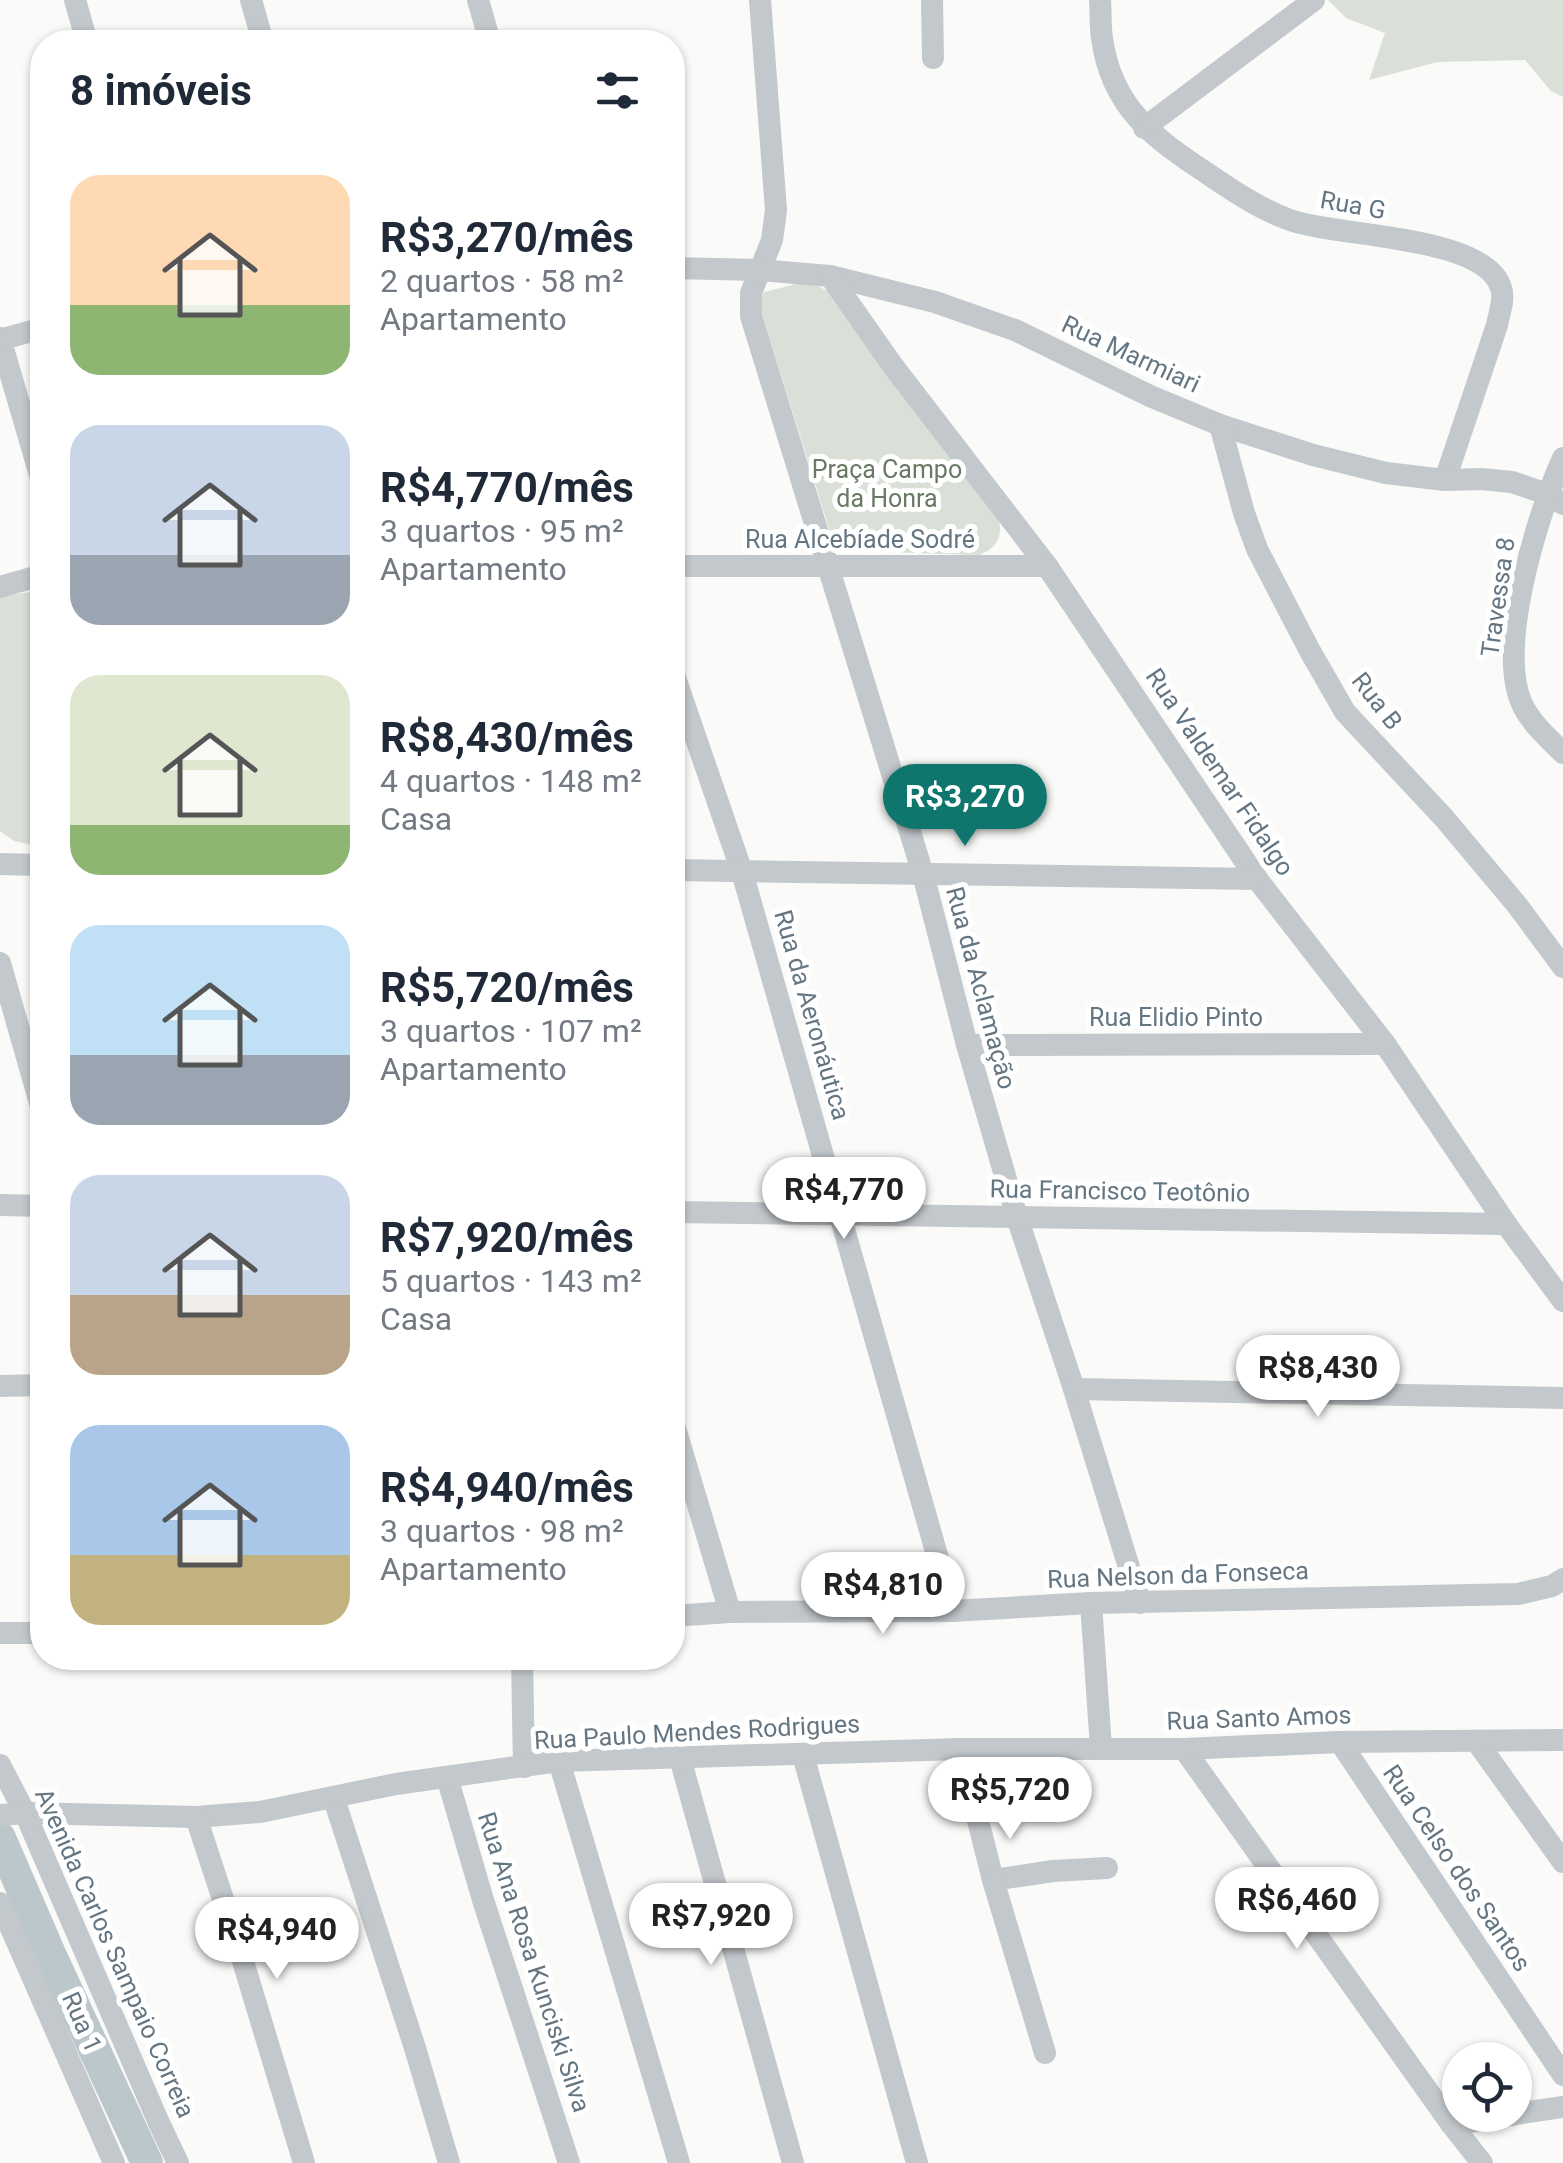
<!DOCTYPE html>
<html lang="pt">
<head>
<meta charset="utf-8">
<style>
  body { margin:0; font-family:Roboto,sans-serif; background:#f2f2f3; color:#1f2937; height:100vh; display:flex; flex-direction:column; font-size:38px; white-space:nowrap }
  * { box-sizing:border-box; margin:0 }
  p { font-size:32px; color:#747a83 }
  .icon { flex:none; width:55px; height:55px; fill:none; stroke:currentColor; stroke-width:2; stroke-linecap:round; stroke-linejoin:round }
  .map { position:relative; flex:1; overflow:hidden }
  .details { position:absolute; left:30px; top:30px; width:655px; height:1640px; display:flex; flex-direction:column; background:#fff; border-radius:40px; box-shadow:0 2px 8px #0004 }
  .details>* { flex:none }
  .controls { position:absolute; left:1442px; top:2042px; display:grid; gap:20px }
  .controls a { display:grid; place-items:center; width:90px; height:90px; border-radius:50%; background:#fff; box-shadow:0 2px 8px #0004; font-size:50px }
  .price { position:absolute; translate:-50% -85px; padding:0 22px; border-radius:35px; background:#fff; color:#222; font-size:32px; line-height:65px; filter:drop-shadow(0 2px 5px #0008) }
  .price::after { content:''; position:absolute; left:50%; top:60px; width:30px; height:22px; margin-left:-15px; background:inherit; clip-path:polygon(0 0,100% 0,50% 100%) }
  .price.selected { background:#0f766e; color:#fff }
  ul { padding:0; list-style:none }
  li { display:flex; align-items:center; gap:30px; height:250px; padding:0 40px }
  li span { display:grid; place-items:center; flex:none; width:280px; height:200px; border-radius:30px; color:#555 }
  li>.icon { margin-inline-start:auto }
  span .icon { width:120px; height:120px; fill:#fffc; stroke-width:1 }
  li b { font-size:42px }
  h2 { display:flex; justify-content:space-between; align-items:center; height:120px; padding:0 40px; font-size:42px }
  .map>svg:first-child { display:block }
  .green { fill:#dadfd7 }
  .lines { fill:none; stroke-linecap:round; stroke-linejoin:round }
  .river { stroke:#bbc7cb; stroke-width:32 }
  .street { stroke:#c3c8cc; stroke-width:22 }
  .labels { text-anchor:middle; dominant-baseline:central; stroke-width:10; stroke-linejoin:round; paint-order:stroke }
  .street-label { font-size:25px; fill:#657683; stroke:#fff }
  .park-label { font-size:25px; fill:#687a64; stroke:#fff }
</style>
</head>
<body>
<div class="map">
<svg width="1563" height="2163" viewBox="0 0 1563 2163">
  <rect width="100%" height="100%" fill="#fafaf8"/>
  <g class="green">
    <polygon points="1328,0 1563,0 1563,97 1551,91 1525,60 1437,62 1369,80 1385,33 1346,18"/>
    <path d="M804 282 816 285 829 292 998 518C1004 536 996 549 979 555L853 551C842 548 836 542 830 532L759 304 764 292Z"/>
    <polygon points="40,591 42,593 42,847 14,841 0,831 0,596"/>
  </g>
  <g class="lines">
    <polyline class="river" points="0,1838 51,1956 147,2163"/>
    <g class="street">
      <polyline points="75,0 87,42"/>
      <polyline points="251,0 263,42"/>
      <polyline points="478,0 490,42"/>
      <polyline points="760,0 776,210 772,240 751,293 751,316 923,874 967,1045 1017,1217 1074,1389 1140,1603"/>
      <polyline points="932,0 933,58"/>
      <path d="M1100 0C1101 13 1100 26 1102 38 1111 108 1156 140 1211 176 1236 193 1262 210 1290 220 1337 237 1486 235 1501 288 1505 299 1499 314 1497 325L1445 480"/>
      <polyline points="1144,128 1314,0"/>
      <polyline points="672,268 760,270 830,276 935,302 1015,330 1150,396 1220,425 1313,455 1386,473 1445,480 1481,479 1512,482 1547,494 1563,504"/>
      <polyline points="830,276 893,366 1047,566 1257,879 1385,1044 1506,1224 1563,1301"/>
      <polyline points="0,338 42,482"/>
      <polyline points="0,340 42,328"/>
      <polyline points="1220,425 1244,513 1257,549 1310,651 1345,712 1444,818 1517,905 1563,967"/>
      <path d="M1563 458C1538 513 1495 650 1523 706 1532 724 1548 738 1563 753"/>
      <polyline points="672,566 1047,566"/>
      <polyline points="0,587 42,575"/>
      <polyline points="672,669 742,872 953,1611"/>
      <polyline points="0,864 42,865"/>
      <polyline points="672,870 1257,879"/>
      <polyline points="0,963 42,1110"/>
      <polyline points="967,1045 1385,1044"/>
      <polyline points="0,1205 42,1206"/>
      <polyline points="672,1212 1506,1224"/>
      <polyline points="0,1386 42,1385"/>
      <polyline points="1074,1389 1563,1398"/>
      <polyline points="672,1418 730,1612"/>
      <polyline points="1091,1603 1101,1748"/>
      <polyline points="672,1616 730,1612 953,1611 1091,1603 1518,1594 1552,1586 1563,1579"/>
      <polyline points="0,1633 42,1633"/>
      <polyline points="522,1658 524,1767"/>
      <polyline points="1340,1742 1563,2075"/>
      <polyline points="1477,1742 1563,1862"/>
      <polyline points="960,1749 993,1880 1053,1871 1107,1868"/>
      <polyline points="1184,1749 1452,2125 1482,2163"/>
      <polyline points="803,1755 917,2163"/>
      <polyline points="680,1758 793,2163"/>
      <polyline points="559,1761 679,2163"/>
      <polyline points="0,1765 25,1813 159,2123 178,2163"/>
      <polyline points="447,1777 483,1900 569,2163"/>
      <polyline points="334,1799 415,2048 449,2163"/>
      <polyline points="0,1815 25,1813 196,1817 260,1812 396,1784 559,1761 960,1749 1184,1749 1340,1742 1563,1740"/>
      <polyline points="196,1817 239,1948 304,2163"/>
      <polyline points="993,1880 1045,2053"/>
      <polyline points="0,1903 114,2163"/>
      <polyline points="1515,2114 1563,2107"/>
      <polyline points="1452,2125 1512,2115"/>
    </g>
  </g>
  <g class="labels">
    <g class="street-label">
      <text transform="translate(1353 205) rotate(10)">Rua G</text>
      <text transform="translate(1131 354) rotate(25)">Rua Marmiari</text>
      <text x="860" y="539">Rua Alcebíade Sodré</text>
      <text transform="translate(1498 597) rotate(-82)">Travessa 8</text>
      <text transform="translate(1377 701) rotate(52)">Rua B</text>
      <text transform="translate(1220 772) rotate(56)">Rua Valdemar Fidalgo</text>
      <text transform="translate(981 988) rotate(75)">Rua da Aclamação</text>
      <text transform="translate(812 1015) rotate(74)">Rua da Aeronáutica</text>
      <text x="1176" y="1017">Rua Elidio Pinto</text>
      <text transform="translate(1120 1191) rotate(1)">Rua Francisco Teotônio</text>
      <text transform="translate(1178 1575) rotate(-2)">Rua Nelson da Fonseca</text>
      <text transform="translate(1259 1718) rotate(-2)">Rua Santo Amos</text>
      <text transform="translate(697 1732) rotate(-3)">Rua Paulo Mendes Rodrigues</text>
      <text transform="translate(1457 1868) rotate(56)">Rua Celso dos Santos</text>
      <text transform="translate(115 1953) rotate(66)">Avenida Carlos Sampaio Correia</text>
      <text transform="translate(534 1962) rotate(72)">Rua Ana Rosa Kunciski Silva</text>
      <text transform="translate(82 2022) rotate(66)">Rua 1</text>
    </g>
    <g class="park-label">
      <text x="887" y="469">Praça Campo<tspan x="887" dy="29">da Honra</tspan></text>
    </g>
  </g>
</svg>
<div class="controls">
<a><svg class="icon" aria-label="locate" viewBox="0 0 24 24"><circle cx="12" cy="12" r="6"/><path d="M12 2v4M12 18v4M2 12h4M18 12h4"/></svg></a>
</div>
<b class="price selected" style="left:965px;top:849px">R$3,270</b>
<b class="price" style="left:844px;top:1242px">R$4,770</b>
<b class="price" style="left:1318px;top:1420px">R$8,430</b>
<b class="price" style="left:883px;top:1637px">R$4,810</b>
<b class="price" style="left:1010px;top:1842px">R$5,720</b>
<b class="price" style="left:1297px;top:1952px">R$6,460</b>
<b class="price" style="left:711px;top:1968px">R$7,920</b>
<b class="price" style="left:277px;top:1982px">R$4,940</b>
<section class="details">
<h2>8 imóveis<svg class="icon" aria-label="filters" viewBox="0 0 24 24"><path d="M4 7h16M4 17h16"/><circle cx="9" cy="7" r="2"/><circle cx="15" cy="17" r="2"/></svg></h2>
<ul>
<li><span style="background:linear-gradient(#ffd9b3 65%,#8fb573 0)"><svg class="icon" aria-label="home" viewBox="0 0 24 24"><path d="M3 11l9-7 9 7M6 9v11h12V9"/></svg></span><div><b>R$3,270/mês</b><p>2 quartos · 58 m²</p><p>Apartamento</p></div></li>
<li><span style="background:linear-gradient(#c9d6e8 65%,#9aa5b1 0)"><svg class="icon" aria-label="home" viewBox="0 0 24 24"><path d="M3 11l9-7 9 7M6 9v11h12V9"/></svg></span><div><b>R$4,770/mês</b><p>3 quartos · 95 m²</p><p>Apartamento</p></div></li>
<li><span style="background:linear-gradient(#dfe7d0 75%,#8fb573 0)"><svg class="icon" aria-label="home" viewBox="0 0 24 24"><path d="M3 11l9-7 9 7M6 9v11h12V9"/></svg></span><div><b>R$8,430/mês</b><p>4 quartos · 148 m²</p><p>Casa</p></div></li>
<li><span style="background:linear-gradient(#bfe0f5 65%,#9aa5b1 0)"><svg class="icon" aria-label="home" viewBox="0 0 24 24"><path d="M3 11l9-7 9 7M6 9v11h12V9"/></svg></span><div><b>R$5,720/mês</b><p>3 quartos · 107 m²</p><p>Apartamento</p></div></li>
<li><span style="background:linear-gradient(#c9d6e8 60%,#b9a48a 0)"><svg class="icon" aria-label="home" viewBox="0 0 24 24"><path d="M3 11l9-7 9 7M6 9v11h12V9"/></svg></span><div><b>R$7,920/mês</b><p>5 quartos · 143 m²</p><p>Casa</p></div></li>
<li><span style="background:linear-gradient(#a9c7e8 65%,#c2b280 0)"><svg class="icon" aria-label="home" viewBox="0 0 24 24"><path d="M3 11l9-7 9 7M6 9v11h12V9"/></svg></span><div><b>R$4,940/mês</b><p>3 quartos · 98 m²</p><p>Apartamento</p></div></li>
</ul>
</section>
</div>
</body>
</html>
